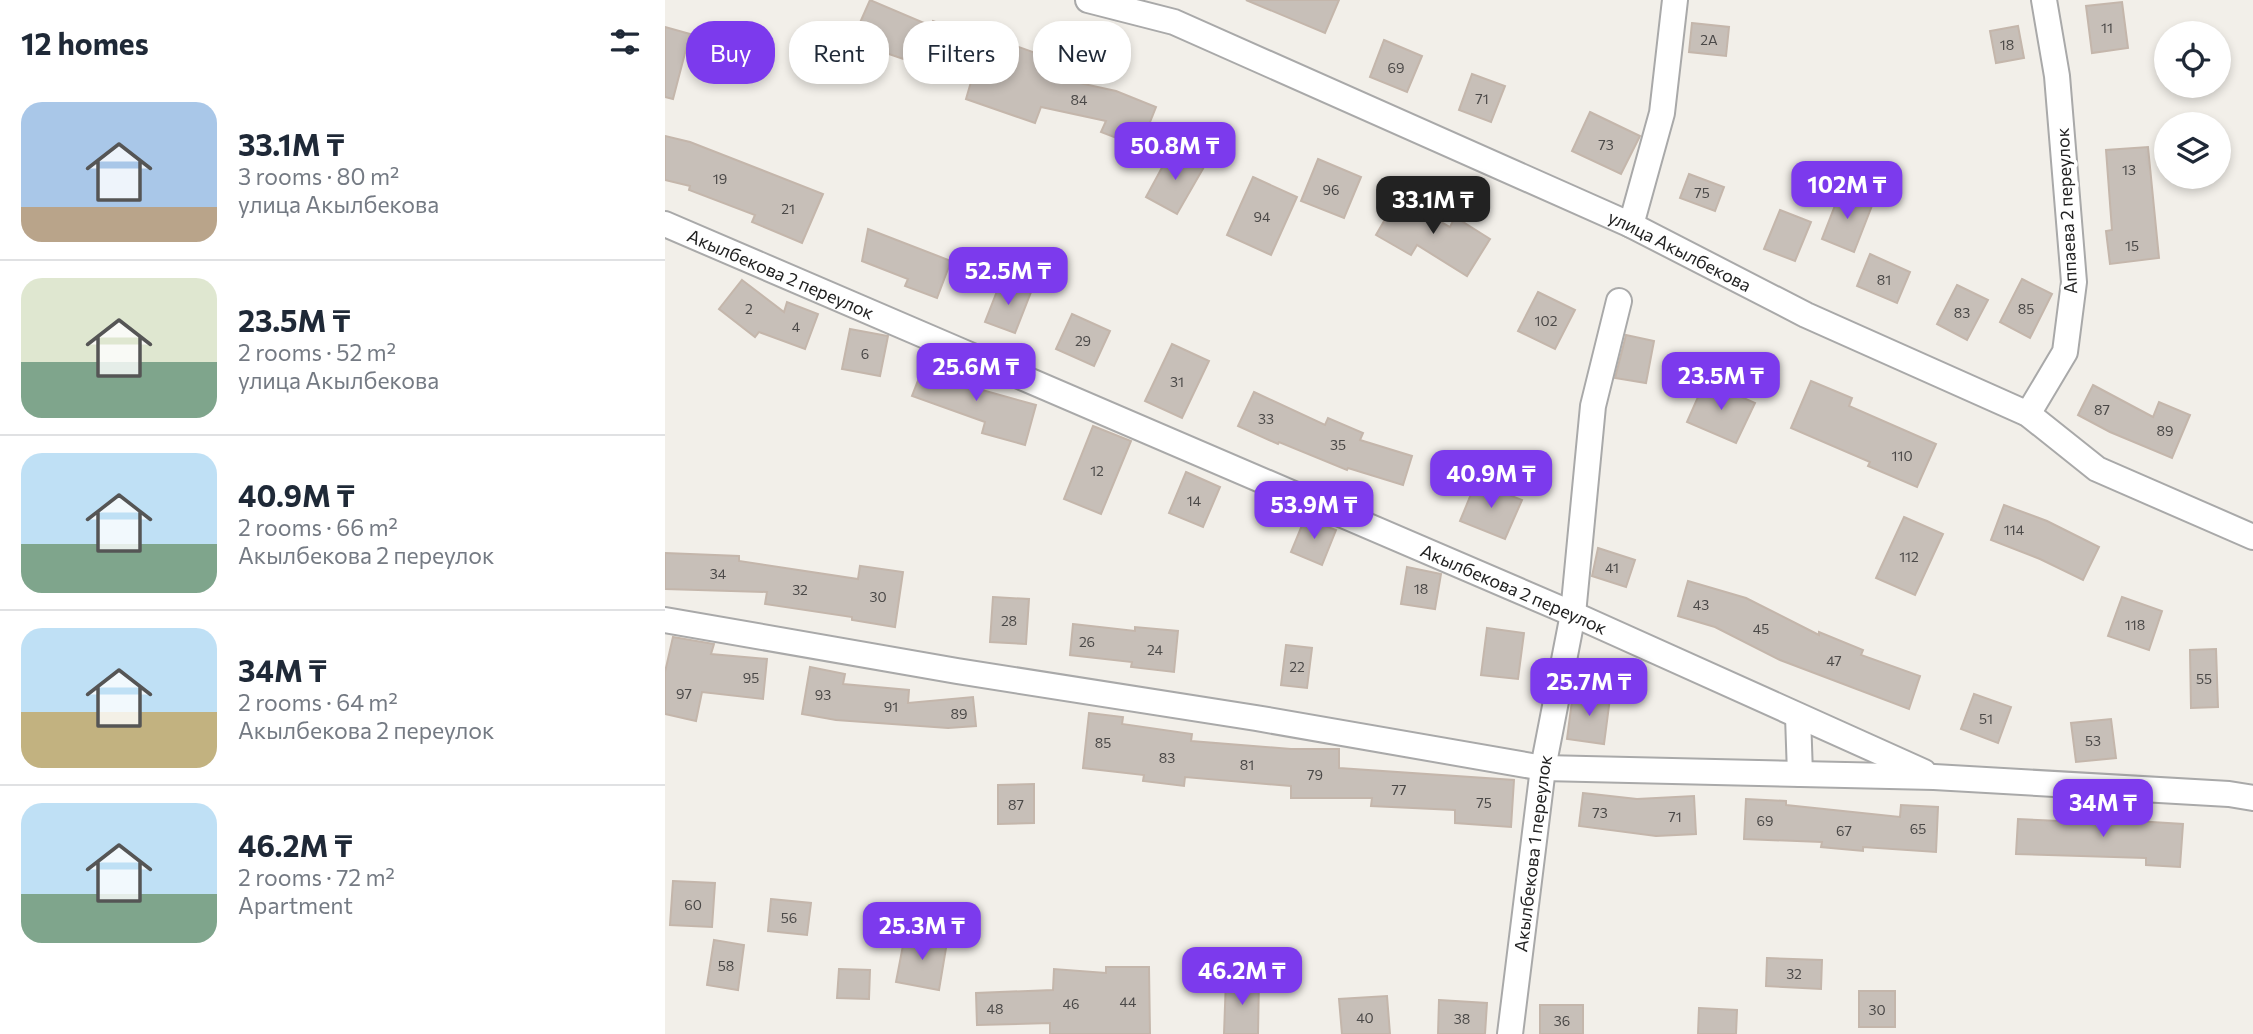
<!DOCTYPE html>
<html lang="en">
<head>
<meta charset="utf-8">
<style>
  body { margin:0; font-family:Commissioner,sans-serif; background:#f2f2f3; color:#1f2937; height:100vh; display:flex; flex-direction:column; font-size:26px; white-space:nowrap }
  * { box-sizing:border-box; margin:0 }
  p { font-size:23px; color:#747a83 }
  .icon { flex:none; width:38px; height:38px; fill:none; stroke:currentColor; stroke-width:2; stroke-linecap:round; stroke-linejoin:round }
  .map { position:relative; flex:1; overflow:hidden }
  .panel { display:flex; flex-direction:column; background:#fff; width:665px }
  .panel>* { flex:none }
  .guide { position:absolute; left:21px; top:21px; width:665px; height:63px; display:flex; gap:14px }
  .fabs { position:absolute; left:1489px; top:21px; display:grid; gap:14px }
  .fabs a { display:grid; place-items:center; width:77px; height:77px; border-radius:50%; background:#fff; box-shadow:0 4px 10px #0003; font-size:35px }
  .price { position:absolute; translate:-50% -60px; padding:0 16px; border-radius:14px; background:#7c3aed; color:#fff; font-size:23px; line-height:46px; filter:drop-shadow(0 2px 4px #0008) }
  .price::after { content:''; position:absolute; left:50%; top:42px; width:21px; height:16px; margin-left:-10px; background:inherit; clip-path:polygon(0 0,100% 0,50% 100%) }
  .price.selected { background:#222; color:#fff }
  ul { padding:0; list-style:none }
  li { display:flex; align-items:center; gap:21px; height:175px; padding:0 21px }
  li+li { border-top:2px solid #e0e1e3 }
  li span { display:grid; place-items:center; flex:none; width:196px; height:140px; border-radius:21px; color:#555 }
  li>.icon { margin-inline-start:auto }
  span .icon { width:84px; height:84px; fill:#fffc; stroke-width:1 }
  li b { font-size:30px }
  h2 { display:flex; justify-content:space-between; align-items:center; height:84px; padding:0 21px; font-size:30px }
  .pill { padding:0 24px; border-radius:28px; background:#fff; box-shadow:0 4px 10px #0003; font-size:24px; line-height:63px }
  .pill.selected { background:#7c3aed; color:#fff }
  main { display:flex; flex:1; min-height:0 }
  .map>svg:first-child { display:block }
  .building { fill:#c7bfb8; stroke:#c4b6ab; stroke-width:2 }
  .lines { fill:none; stroke-linecap:round; stroke-linejoin:round }
  .minor-casing { stroke:#a9a9a9; stroke-width:28 }
  .minor { stroke:#fff; stroke-width:24 }
  .labels { text-anchor:middle; dominant-baseline:central; stroke-width:7; stroke-linejoin:round; paint-order:stroke }
  .number-label { font-size:14px; fill:#4b4948 }
  .street-label { font-size:18px; fill:#222; stroke:#fff }
</style>
</head>
<body>
<main>
<section class="panel">
<h2>12 homes<svg class="icon" aria-label="filters" viewBox="0 0 24 24"><path d="M4 7h16M4 17h16"/><circle cx="9" cy="7" r="2"/><circle cx="15" cy="17" r="2"/></svg></h2>
<ul>
<li><span style="background:linear-gradient(#a9c7e8 75%,#b9a48a 0)"><svg class="icon" aria-label="home" viewBox="0 0 24 24"><path d="M3 11l9-7 9 7M6 9v11h12V9"/></svg></span><div><b>33.1M ₸</b><p>3 rooms · 80 m²</p><p>улица Акылбекова</p></div></li>
<li><span style="background:linear-gradient(#dfe7d0 60%,#7fa58c 0)"><svg class="icon" aria-label="home" viewBox="0 0 24 24"><path d="M3 11l9-7 9 7M6 9v11h12V9"/></svg></span><div><b>23.5M ₸</b><p>2 rooms · 52 m²</p><p>улица Акылбекова</p></div></li>
<li><span style="background:linear-gradient(#bfe0f5 65%,#7fa58c 0)"><svg class="icon" aria-label="home" viewBox="0 0 24 24"><path d="M3 11l9-7 9 7M6 9v11h12V9"/></svg></span><div><b>40.9M ₸</b><p>2 rooms · 66 m²</p><p>Акылбекова 2 переулок</p></div></li>
<li><span style="background:linear-gradient(#bfe0f5 60%,#c2b280 0)"><svg class="icon" aria-label="home" viewBox="0 0 24 24"><path d="M3 11l9-7 9 7M6 9v11h12V9"/></svg></span><div><b>34M ₸</b><p>2 rooms · 64 m²</p><p>Акылбекова 2 переулок</p></div></li>
<li><span style="background:linear-gradient(#bfe0f5 65%,#7fa58c 0)"><svg class="icon" aria-label="home" viewBox="0 0 24 24"><path d="M3 11l9-7 9 7M6 9v11h12V9"/></svg></span><div><b>46.2M ₸</b><p>2 rooms · 72 m²</p><p>Apartment</p></div></li>
</ul>
</section>
<div class="map">
<svg width="1588" height="1034" viewBox="0 0 1588 1034">
  <rect width="100%" height="100%" fill="#f2efe9"/>
  <g class="building">
    <polygon points="205,0 266,26 268,21 321,41 323,36 393,61 387,77 451,91 491,107 475,147 436,132 441,121 376,107 370,123 301,99 306,82 221,53 219,58 186,43"/>
    <polygon points="581,0 674,0 660,33"/>
    <polygon points="1457,2 1463,48 1427,53 1421,6"/>
    <polygon points="1027,23 1064,27 1061,56 1024,52"/>
    <polygon points="1353,26 1359,58 1331,63 1325,31"/>
    <polygon points="0,27 25,34 8,99 0,97"/>
    <polygon points="719,40 757,56 742,92 705,77"/>
    <polygon points="807,74 840,86 826,122 794,110"/>
    <polygon points="925,112 975,136 956,174 907,151"/>
    <polygon points="0,136 25,142 158,194 137,243 87,222 90,215 24,190 25,186 0,180"/>
    <polygon points="1483,147 1494,258 1445,264 1441,231 1447,230 1441,150"/>
    <polygon points="507,149 539,167 512,214 481,197"/>
    <polygon points="653,159 696,177 679,218 636,201"/>
    <polygon points="1024,174 1059,187 1050,211 1015,198"/>
    <polygon points="588,177 632,197 606,255 562,235"/>
    <polygon points="1176,190 1208,203 1189,252 1157,239"/>
    <polygon points="733,197 785,227 790,217 825,239 802,276 752,245 746,255 711,235"/>
    <polygon points="1115,210 1146,222 1130,261 1099,249"/>
    <polygon points="203,229 286,261 272,298 240,286 243,279 197,261"/>
    <polygon points="1205,254 1245,272 1232,303 1192,286"/>
    <polygon points="1357,279 1387,294 1365,338 1335,322"/>
    <polygon points="77,280 119,312 122,302 153,314 140,349 94,332 90,337 54,309"/>
    <polygon points="336,281 366,292 350,333 320,322"/>
    <polygon points="1292,285 1323,300 1302,340 1272,324"/>
    <polygon points="873,292 910,310 890,349 853,331"/>
    <polygon points="407,314 445,331 429,366 391,349"/>
    <polygon points="185,329 223,336 215,376 177,369"/>
    <polygon points="961,335 989,341 981,383 950,378"/>
    <polygon points="507,344 544,361 517,418 480,401"/>
    <polygon points="261,360 295,373 292,383 371,405 360,445 317,433 320,422 247,396"/>
    <polygon points="1040,381 1090,403 1071,443 1022,422"/>
    <polygon points="1146,381 1187,398 1184,406 1271,444 1252,487 1203,466 1205,462 1126,428"/>
    <polygon points="1428,385 1488,417 1494,402 1525,415 1507,458 1445,432 1413,415"/>
    <polygon points="589,392 660,425 663,418 698,433 695,440 747,456 738,485 683,468 682,470 614,442 613,444 573,426"/>
    <polygon points="428,426 466,441 436,514 399,499"/>
    <polygon points="521,472 555,487 538,527 504,513"/>
    <polygon points="811,482 857,500 840,539 795,521"/>
    <polygon points="1339,505 1382,521 1434,547 1418,580 1375,559 1326,540"/>
    <polygon points="1239,517 1278,534 1250,595 1211,578"/>
    <polygon points="640,518 671,530 657,565 626,552"/>
    <polygon points="933,548 970,560 961,587 927,576"/>
    <polygon points="0,553 74,556 74,561 193,579 195,566 238,572 230,627 187,620 187,617 100,604 102,592 0,589"/>
    <polygon points="742,567 776,574 770,609 736,604"/>
    <polygon points="1023,581 1081,598 1154,635 1154,632 1198,650 1196,655 1255,676 1244,709 1115,660 1050,627 1013,616"/>
    <polygon points="328,597 364,599 361,644 325,642"/>
    <polygon points="1457,597 1497,611 1484,650 1443,636"/>
    <polygon points="408,624 470,631 470,627 513,631 509,672 466,667 467,662 405,655"/>
    <polygon points="822,628 859,633 853,679 816,675"/>
    <polygon points="8,637 49,644 46,654 102,659 98,699 37,692 31,721 0,714 0,672"/>
    <polygon points="621,645 647,648 642,688 616,685"/>
    <polygon points="1551,649 1553,707 1526,708 1525,650"/>
    <polygon points="145,667 180,674 178,684 244,690 243,703 308,697 311,726 283,728 171,720 137,714"/>
    <polygon points="908,693 945,698 939,744 902,739"/>
    <polygon points="1309,694 1346,707 1333,743 1296,729"/>
    <polygon points="424,713 458,717 457,724 527,734 526,741 626,749 674,749 674,768 849,780 846,827 790,823 790,810 706,806 707,798 626,798 626,786 520,777 519,786 478,781 479,775 418,768"/>
    <polygon points="1446,719 1451,758 1411,762 1406,723"/>
    <polygon points="369,784 369,823 333,824 333,785"/>
    <polygon points="918,793 972,799 1029,796 1031,834 991,836 914,826"/>
    <polygon points="1081,799 1121,801 1121,805 1235,817 1236,805 1273,807 1271,852 1198,847 1198,851 1156,847 1157,842 1079,839"/>
    <polygon points="1416,816 1455,817 1455,820 1518,824 1515,867 1481,865 1481,858 1351,854 1353,819 1416,822"/>
    <polygon points="8,881 50,883 47,927 5,925"/>
    <polygon points="106,899 146,903 142,935 103,931"/>
    <polygon points="240,935 282,942 274,990 231,982"/>
    <polygon points="49,940 79,945 73,990 42,985"/>
    <polygon points="1102,958 1157,960 1156,989 1101,986"/>
    <polygon points="441,967 484,967 485,1034 385,1034 385,1023 312,1025 311,993 388,990 389,969 441,973"/>
    <polygon points="174,969 205,970 204,999 172,998"/>
    <polygon points="561,979 594,980 593,1034 559,1034"/>
    <rect x="1194" y="991" width="36" height="36"/>
    <polygon points="722,996 725,1034 677,1034 674,999"/>
    <polygon points="774,1000 822,1003 820,1034 773,1034"/>
    <rect x="875" y="1005" width="43" height="29"/>
    <polygon points="1034,1008 1072,1010 1071,1034 1033,1034"/>
  </g>
  <g class="lines">
    <g class="minor-casing">
      <g id="minor">
        <path id="s1" d="M423 0 509 22 966 225 1141 315 1363 414 1432 469 1588 537"/>
        <path id="s2" d="M0 224 908 614 1259 772"/>
        <polyline points="966,225 997,113 1010,0"/>
        <polyline points="1363,414 1400,352 1409,282 1392,76 1379,0"/>
        <polyline points="0,620 292,671 591,718 878,768 1269,777 1564,794 1588,798"/>
        <polyline points="1133,716 1135,774"/>
        <path id="s3" d="M845 1034 878 768 908 614 928 406 954 301"/>
      </g>
    </g>
    <use href="#minor" class="minor"/>
  </g>
  <g class="labels">
    <g class="number-label">
      <text x="1442" y="27">11</text>
      <text x="1044" y="39">2А</text>
      <text x="1342" y="44">18</text>
      <text x="731" y="67">69</text>
      <text x="817" y="98">71</text>
      <text x="414" y="99">84</text>
      <text x="941" y="144">73</text>
      <text x="1464" y="169">13</text>
      <text x="55" y="178">19</text>
      <text x="666" y="189">96</text>
      <text x="1037" y="192">75</text>
      <text x="123" y="208">21</text>
      <text x="597" y="216">94</text>
      <text x="1467" y="245">15</text>
      <text x="1219" y="279">81</text>
      <text x="84" y="308">2</text>
      <text x="1361" y="308">85</text>
      <text x="1297" y="312">83</text>
      <text x="881" y="320">102</text>
      <text x="131" y="326">4</text>
      <text x="418" y="340">29</text>
      <text x="200" y="353">6</text>
      <text x="512" y="381">31</text>
      <text x="1437" y="409">87</text>
      <text x="601" y="418">33</text>
      <text x="1500" y="430">89</text>
      <text x="673" y="444">35</text>
      <text x="1237" y="455">110</text>
      <text x="432" y="470">12</text>
      <text x="529" y="500">14</text>
      <text x="1349" y="529">114</text>
      <text x="1244" y="556">112</text>
      <text x="947" y="567">41</text>
      <text x="53" y="573">34</text>
      <text x="756" y="588">18</text>
      <text x="135" y="589">32</text>
      <text x="213" y="596">30</text>
      <text x="1036" y="604">43</text>
      <text x="344" y="620">28</text>
      <text x="1470" y="624">118</text>
      <text x="1096" y="628">45</text>
      <text x="422" y="641">26</text>
      <text x="490" y="649">24</text>
      <text x="1169" y="660">47</text>
      <text x="632" y="666">22</text>
      <text x="86" y="677">95</text>
      <text x="1539" y="678">55</text>
      <text x="19" y="693">97</text>
      <text x="158" y="694">93</text>
      <text x="226" y="706">91</text>
      <text x="294" y="713">89</text>
      <text x="1321" y="718">51</text>
      <text x="1428" y="740">53</text>
      <text x="438" y="742">85</text>
      <text x="502" y="757">83</text>
      <text x="582" y="764">81</text>
      <text x="650" y="774">79</text>
      <text x="734" y="789">77</text>
      <text x="819" y="802">75</text>
      <text x="351" y="804">87</text>
      <text x="935" y="812">73</text>
      <text x="1010" y="816">71</text>
      <text x="1100" y="820">69</text>
      <text x="1253" y="828">65</text>
      <text x="1179" y="830">67</text>
      <text x="28" y="904">60</text>
      <text x="124" y="917">56</text>
      <text x="61" y="965">58</text>
      <text x="1129" y="973">32</text>
      <text x="463" y="1001">44</text>
      <text x="406" y="1003">46</text>
      <text x="330" y="1008">48</text>
      <text x="1212" y="1009">30</text>
      <text x="700" y="1017">40</text>
      <text x="797" y="1018">38</text>
      <text x="897" y="1020">36</text>
    </g>
    <g class="street-label">
      <text transform="translate(1401 211) rotate(-93)">Аппаева 2 переулок</text>
      <text stroke="none"><textPath href="#s1" startOffset="644">улица Акылбекова</textPath></text>
      <text stroke="none"><textPath href="#s2" startOffset="126">Акылбекова 2 переулок</textPath></text>
      <text stroke="none"><textPath href="#s2" startOffset="924">Акылбекова 2 переулок</textPath></text>
      <text stroke="none"><textPath href="#s3" startOffset="182">Акылбекова 1 переулок</textPath></text>
    </g>
  </g>
</svg>
<div class="fabs">
<a><svg class="icon" aria-label="locate" viewBox="0 0 24 24"><circle cx="12" cy="12" r="6"/><path d="M12 2v4M12 18v4M2 12h4M18 12h4"/></svg></a>
<a><svg class="icon" aria-label="layers" viewBox="0 0 24 24"><path d="M12 4l9 5-9 5-9-5zM3 14l9 5 9-5"/></svg></a>
</div>
<b class="price" style="left:510px;top:182px">50.8M ₸</b>
<b class="price" style="left:1182px;top:221px">102M ₸</b>
<b class="price selected" style="left:768px;top:236px">33.1M ₸</b>
<b class="price" style="left:343px;top:307px">52.5M ₸</b>
<b class="price" style="left:311px;top:403px">25.6M ₸</b>
<b class="price" style="left:1056px;top:412px">23.5M ₸</b>
<b class="price" style="left:826px;top:510px">40.9M ₸</b>
<b class="price" style="left:649px;top:541px">53.9M ₸</b>
<b class="price" style="left:924px;top:718px">25.7M ₸</b>
<b class="price" style="left:1438px;top:839px">34M ₸</b>
<b class="price" style="left:257px;top:962px">25.3M ₸</b>
<b class="price" style="left:577px;top:1007px">46.2M ₸</b>
<div class="guide">
<a class="pill selected">Buy</a>
<a class="pill">Rent</a>
<a class="pill">Filters</a>
<a class="pill">New</a>
</div>
</div>
</main>
</body>
</html>
